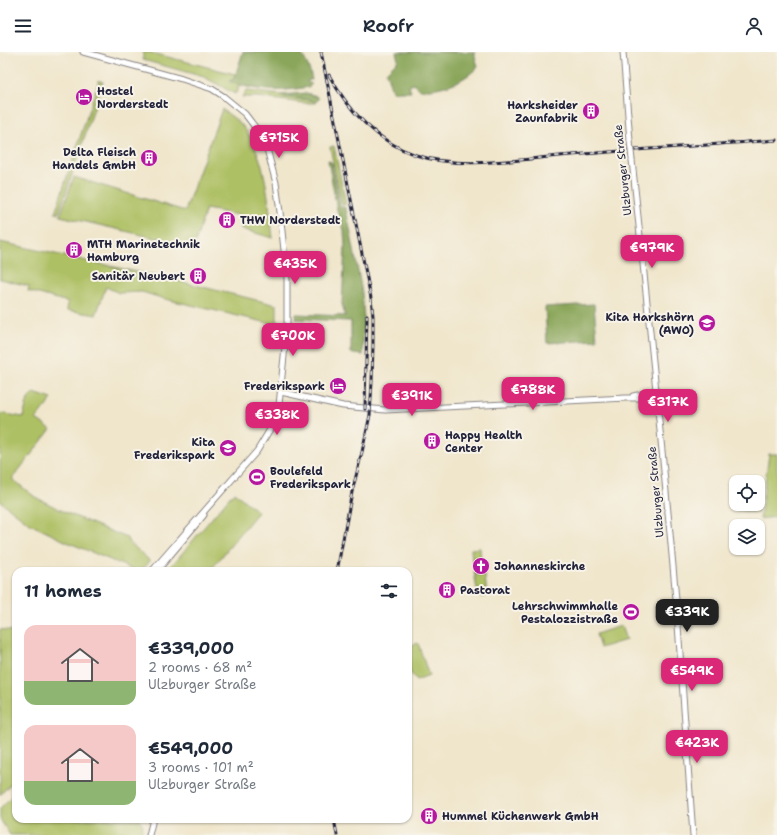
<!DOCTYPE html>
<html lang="en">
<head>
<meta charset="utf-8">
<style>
  body { margin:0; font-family:"Shantell Sans",sans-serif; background:#f2f2f3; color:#1f2937; height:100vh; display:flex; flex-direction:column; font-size:15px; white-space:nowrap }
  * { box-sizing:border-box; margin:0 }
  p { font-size:13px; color:#747a83 }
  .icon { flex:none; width:22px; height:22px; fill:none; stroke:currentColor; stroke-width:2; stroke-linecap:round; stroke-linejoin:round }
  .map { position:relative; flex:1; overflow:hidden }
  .panel { position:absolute; left:12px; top:515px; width:400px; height:256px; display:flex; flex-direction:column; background:#fff; border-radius:12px; box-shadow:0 1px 3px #0004 }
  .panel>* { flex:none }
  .controls { position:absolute; left:729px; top:423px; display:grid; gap:8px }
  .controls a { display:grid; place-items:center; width:36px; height:36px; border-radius:8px; background:#fff; box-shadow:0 1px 3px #0004; font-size:20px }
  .price { position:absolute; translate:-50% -34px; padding:0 9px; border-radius:8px; background:#db2777; color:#fff; font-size:13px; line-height:26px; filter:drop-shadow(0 1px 2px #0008) }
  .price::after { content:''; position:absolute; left:50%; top:24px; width:12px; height:9px; margin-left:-6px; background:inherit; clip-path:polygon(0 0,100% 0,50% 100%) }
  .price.current { background:#222; color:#fff }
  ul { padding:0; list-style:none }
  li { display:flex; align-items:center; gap:12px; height:100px; padding:0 12px }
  li span { display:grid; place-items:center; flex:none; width:112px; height:80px; border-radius:12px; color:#555 }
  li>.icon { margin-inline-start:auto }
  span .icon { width:48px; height:48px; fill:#fffc; stroke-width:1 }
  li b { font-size:17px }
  h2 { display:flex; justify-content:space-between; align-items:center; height:48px; padding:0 12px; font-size:17px }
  header { display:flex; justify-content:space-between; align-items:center; height:52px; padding:0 12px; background:#fff; font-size:18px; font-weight:600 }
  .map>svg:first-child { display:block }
  .green { fill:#adc064; stroke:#687150 }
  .forest { fill:#8aa65a; stroke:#56644a }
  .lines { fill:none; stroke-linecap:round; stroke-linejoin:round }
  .secondary-casing { stroke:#898484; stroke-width:7 }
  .secondary { stroke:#fff; stroke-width:5 }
  .rail-casing { stroke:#22223b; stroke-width:3 }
  .rail { stroke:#f7f3e8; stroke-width:1.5; stroke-dasharray:4.5; stroke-linecap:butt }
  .secondary-bridge-casing { stroke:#898484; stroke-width:7; stroke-linecap:butt }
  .secondary-bridge { stroke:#fff; stroke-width:5 }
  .labels { text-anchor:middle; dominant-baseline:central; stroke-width:4; stroke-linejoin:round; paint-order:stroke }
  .poi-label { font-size:11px; font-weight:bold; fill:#22223b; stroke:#f7f3e8; text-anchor:start }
  .street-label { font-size:11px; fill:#22223b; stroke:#f7f3e8 }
</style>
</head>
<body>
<header><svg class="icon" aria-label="menu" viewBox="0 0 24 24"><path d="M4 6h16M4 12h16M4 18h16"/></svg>Roofr<svg class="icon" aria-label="person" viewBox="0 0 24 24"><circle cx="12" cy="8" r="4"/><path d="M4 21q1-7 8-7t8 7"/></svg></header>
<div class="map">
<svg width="777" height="783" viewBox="0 0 777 783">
  <rect width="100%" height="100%" fill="#f7f3e8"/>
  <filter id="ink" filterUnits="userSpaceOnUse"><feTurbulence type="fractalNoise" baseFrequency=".025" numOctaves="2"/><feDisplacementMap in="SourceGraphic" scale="8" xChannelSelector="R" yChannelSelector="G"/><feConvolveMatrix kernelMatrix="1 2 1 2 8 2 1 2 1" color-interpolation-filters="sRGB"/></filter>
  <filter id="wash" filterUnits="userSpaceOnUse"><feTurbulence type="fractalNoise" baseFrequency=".012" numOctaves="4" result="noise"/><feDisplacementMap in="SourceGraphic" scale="16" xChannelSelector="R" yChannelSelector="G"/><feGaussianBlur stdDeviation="0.9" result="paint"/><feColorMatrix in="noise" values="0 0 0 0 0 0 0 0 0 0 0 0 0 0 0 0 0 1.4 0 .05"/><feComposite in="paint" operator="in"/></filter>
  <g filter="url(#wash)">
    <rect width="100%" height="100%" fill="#f0e6cc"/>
    <g class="green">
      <polygon points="143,0 148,0 235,22 234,27 230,29 242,35 239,34 238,38 235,42 204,25 143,8"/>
      <polygon points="99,28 103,30 59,161 55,161"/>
      <polygon points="246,39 281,43 282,45 312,48 315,51 303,51 256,45 242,45"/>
      <path d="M222 57C229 63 240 69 245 77 267 108 268 149 273 186L241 177 243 164 206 157 194 195 60 164 74 125 185 159Z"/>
      <polygon points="334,94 346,152 342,153 330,95"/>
      <polygon points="0,190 170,227 277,253 277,273 165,247 142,240 119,241 106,235 96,263 67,258 68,250 28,239 29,234 0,227"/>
      <polygon points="34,341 52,347 36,367 51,377 12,427 35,445 65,460 127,486 130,491 150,509 141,519 137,519 67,490 34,474 27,470 0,449 0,361 23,365 28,347"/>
      <polygon points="769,402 777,402 777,465 760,467"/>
      <polygon points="758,431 761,432 757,461 737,458 738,452 758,452"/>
      <polygon points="234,440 258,460 210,519 167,519"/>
      <polygon points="480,496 481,509 472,509 471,497"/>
      <polygon points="474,520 476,520 476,523 485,523 487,544 481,545 480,542 484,541 484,539 477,538"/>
      <polygon points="621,574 626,588 600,596 596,582"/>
      <polygon points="0,577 16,580 16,726 0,743"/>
      <polygon points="418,591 429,624 416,629 408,616 408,595"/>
      <polygon points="16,740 16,767 139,767 143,773 140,783 10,783 0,767 0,756"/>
    </g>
    <g class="forest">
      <path d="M243 0H299C306 6 311 20 312 28H308V31L312 32 309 35C281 40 255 40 229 29L234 27Z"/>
      <path d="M396 0H474L478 15C460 32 444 36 420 38L414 32 409 34 411 40H392L386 20 398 8Z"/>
      <polygon points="306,41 317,44 319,47 315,51 312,48 282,45 281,43"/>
      <polygon points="328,108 332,111 340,154 346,156 362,240 364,267 363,303 354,302 351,301 351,269 296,267 296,262 345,264 342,252 345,195 344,178 337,158"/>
      <polygon points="594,252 597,288 547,291 545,255"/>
    </g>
  </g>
  <g filter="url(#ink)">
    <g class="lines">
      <g class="secondary-casing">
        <g id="secondary">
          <polyline points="83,0 182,27 212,37 223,44 245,62 258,79 267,97 276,131 280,160 287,227 287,275 279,353 272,374 257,399 152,519"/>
          <polyline points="623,0 630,89"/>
          <path d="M632 108C648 258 664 409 677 559 683 634 687 708 693 783"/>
          <polyline points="281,340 343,354 385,358 626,346 656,346"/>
          <polyline points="633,344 656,339"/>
          <polyline points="157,519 204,463"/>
          <polyline points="149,783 153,767"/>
        </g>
      </g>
      <use href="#secondary" class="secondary"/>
      <g class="rail-casing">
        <g id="rail">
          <polyline points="321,0 371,246 373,264 373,292 372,330 370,363 362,400 352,440 337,519"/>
          <path d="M329 23C348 58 377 90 416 103 463 119 523 106 572 103 640 97 709 93 777 88"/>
          <polyline points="365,357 367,263"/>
          <polyline points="334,767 337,783"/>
        </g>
      </g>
      <use href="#rail" class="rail"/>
      <g class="secondary-bridge-casing">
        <polyline id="secondary-bridge" points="630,89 632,108"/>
      </g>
      <use href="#secondary-bridge" class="secondary-bridge"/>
    </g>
  </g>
  <defs>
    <g id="hotel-disc" transform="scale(0.9)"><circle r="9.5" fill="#b5179e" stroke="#f7f3e8"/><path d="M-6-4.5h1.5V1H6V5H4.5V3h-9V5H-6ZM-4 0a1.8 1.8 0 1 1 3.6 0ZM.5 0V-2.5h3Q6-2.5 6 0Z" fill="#fff"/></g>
    <g id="building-disc" transform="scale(0.9)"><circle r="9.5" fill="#b5179e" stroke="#f7f3e8"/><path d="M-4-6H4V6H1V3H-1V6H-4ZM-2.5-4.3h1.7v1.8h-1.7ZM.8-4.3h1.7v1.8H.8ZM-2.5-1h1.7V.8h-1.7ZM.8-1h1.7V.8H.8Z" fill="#fff"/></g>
    <g id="school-disc" transform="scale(0.9)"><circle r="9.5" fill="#b5179e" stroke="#f7f3e8"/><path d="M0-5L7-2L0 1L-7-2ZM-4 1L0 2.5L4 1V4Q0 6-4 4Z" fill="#fff"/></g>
    <g id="stadium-disc" transform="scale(0.9)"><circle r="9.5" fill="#b5179e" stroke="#f7f3e8"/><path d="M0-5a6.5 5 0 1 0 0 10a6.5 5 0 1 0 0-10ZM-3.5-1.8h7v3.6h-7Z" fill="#fff"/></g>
    <g id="church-disc" transform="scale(0.9)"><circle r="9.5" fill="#b5179e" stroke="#f7f3e8"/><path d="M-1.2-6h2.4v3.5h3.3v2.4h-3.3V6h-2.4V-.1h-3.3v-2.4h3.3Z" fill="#fff"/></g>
  </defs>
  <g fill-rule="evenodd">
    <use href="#hotel-disc" x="84" y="45"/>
    <use href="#building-disc" x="591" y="59"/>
    <use href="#building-disc" x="149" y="106"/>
    <use href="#building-disc" x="227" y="168"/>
    <use href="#building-disc" x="74" y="198"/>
    <use href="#building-disc" x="198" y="224"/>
    <use href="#school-disc" x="707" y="271"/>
    <use href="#hotel-disc" x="338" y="334"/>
    <use href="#building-disc" x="432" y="389"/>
    <use href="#school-disc" x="228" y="396"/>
    <use href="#stadium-disc" x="257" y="425"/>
    <use href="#church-disc" x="481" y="514"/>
    <use href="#building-disc" x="447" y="538"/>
    <use href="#stadium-disc" x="631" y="560"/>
    <use href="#building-disc" x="429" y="764"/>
  </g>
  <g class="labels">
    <g class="poi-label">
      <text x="97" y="39">Hostel<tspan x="97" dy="13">Norderstedt</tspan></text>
      <text x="578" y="53" text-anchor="end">Harksheider<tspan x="578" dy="13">Zaunfabrik</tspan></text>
      <text x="136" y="100" text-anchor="end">Delta Fleisch<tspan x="136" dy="13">Handels GmbH</tspan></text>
      <text x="240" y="168">THW Norderstedt</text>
      <text x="87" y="192">MTH Marinetechnik<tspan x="87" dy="13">Hamburg</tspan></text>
      <text x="185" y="224" text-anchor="end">Sanitär Neubert</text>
      <text x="694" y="265" text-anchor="end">Kita Harkshörn<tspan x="694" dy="13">(AWO)</tspan></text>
      <text x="325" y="334" text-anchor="end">Frederikspark</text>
      <text x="445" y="383">Happy Health<tspan x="445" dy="13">Center</tspan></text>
      <text x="215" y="390" text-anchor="end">Kita<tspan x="215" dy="13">Frederikspark</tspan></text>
      <text x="270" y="419">Boulefeld<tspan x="270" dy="13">Frederikspark</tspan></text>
      <text x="494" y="514">Johanneskirche</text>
      <text x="460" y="538">Pastorat</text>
      <text x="618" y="554" text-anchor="end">Lehrschwimmhalle<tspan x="618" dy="13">Pestalozzistraße</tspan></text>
      <text x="442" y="764">Hummel Küchenwerk GmbH</text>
    </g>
    <g class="street-label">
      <text transform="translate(623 118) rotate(-96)">Ulzburger Straße</text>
      <text transform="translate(656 440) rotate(-95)">Ulzburger Straße</text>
    </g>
  </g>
</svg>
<div class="controls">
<a><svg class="icon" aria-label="locate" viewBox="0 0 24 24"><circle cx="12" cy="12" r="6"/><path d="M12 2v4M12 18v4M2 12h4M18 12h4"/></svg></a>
<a><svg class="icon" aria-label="layers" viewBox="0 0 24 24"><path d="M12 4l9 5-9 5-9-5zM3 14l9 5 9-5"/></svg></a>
</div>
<b class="price" style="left:279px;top:107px">€715K</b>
<b class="price" style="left:652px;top:217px">€979K</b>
<b class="price" style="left:295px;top:233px">€435K</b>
<b class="price" style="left:293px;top:305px">€700K</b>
<b class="price" style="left:533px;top:359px">€788K</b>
<b class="price" style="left:412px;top:365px">€391K</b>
<b class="price" style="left:668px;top:371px">€317K</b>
<b class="price" style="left:277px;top:384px">€338K</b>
<b class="price current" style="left:687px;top:581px">€339K</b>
<b class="price" style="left:692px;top:640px">€549K</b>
<b class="price" style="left:697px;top:712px">€423K</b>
<section class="panel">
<h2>11 homes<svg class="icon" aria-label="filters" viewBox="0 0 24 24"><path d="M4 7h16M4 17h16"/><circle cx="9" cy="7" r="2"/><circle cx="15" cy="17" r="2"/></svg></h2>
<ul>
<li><span style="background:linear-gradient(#f6c9c9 70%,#8fb573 0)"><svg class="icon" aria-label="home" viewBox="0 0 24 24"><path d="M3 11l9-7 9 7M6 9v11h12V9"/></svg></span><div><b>€339,000</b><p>2 rooms · 68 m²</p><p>Ulzburger Straße</p></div></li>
<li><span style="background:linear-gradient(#f6c9c9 70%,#8fb573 0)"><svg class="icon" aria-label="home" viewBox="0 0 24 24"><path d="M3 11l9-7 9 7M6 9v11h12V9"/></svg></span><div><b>€549,000</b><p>3 rooms · 101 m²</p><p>Ulzburger Straße</p></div></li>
</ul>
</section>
</div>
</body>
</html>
